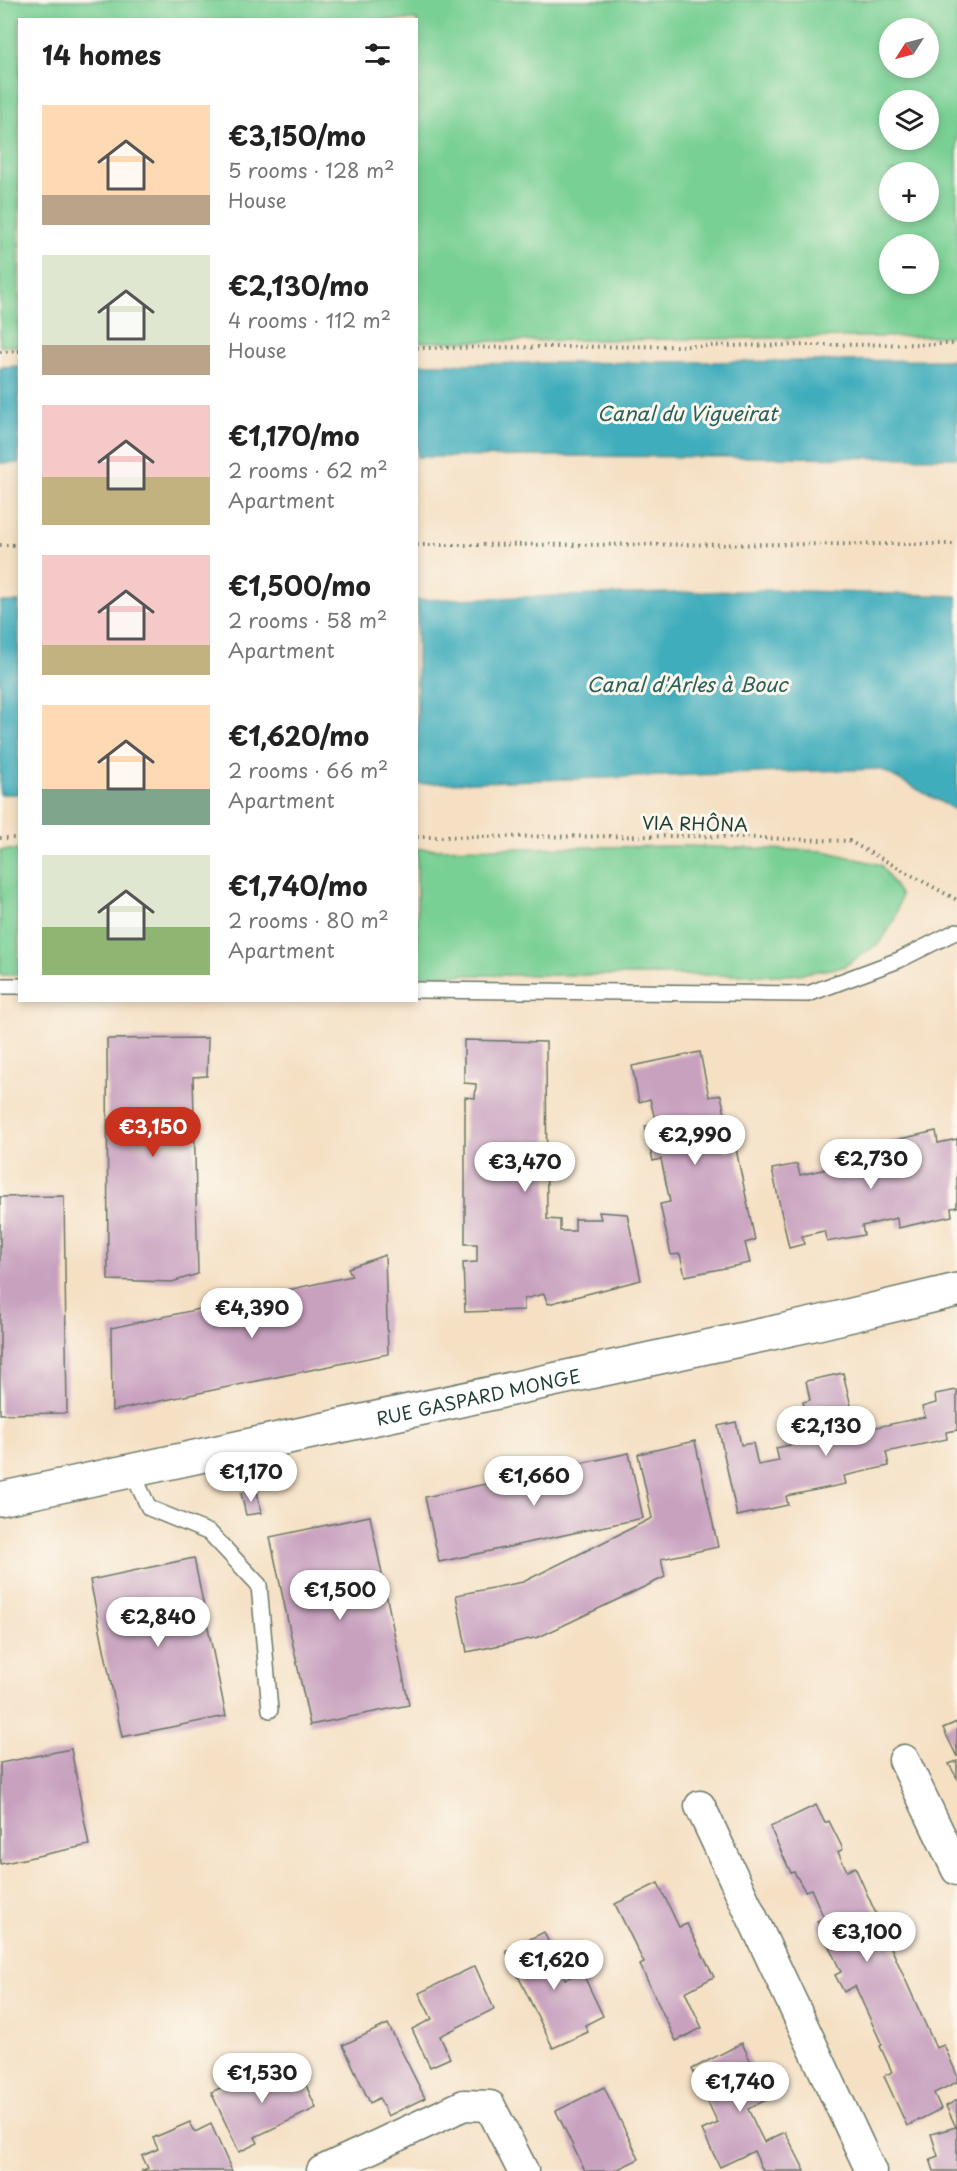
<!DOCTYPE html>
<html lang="en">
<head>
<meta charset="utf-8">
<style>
  body { margin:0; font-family:"Playpen Sans",sans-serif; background:#f6f6f6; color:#222; height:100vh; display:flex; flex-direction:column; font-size:22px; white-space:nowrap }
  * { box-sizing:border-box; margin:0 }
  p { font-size:20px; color:#767676 }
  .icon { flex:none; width:33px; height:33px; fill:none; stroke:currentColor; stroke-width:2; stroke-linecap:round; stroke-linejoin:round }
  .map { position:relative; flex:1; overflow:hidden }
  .sheet { position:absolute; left:18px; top:18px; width:400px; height:984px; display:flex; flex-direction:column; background:#fff; border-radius:0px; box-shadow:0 3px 9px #0003 }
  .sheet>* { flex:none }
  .needle { width:39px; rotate:234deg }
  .buttons { position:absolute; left:879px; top:18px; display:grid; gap:12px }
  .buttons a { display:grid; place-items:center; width:60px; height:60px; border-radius:50%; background:#fff; box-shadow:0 3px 9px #0003; font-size:30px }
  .price { position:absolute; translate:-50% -51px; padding:0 14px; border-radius:21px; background:#fff; color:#222; font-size:20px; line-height:39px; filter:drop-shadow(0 2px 3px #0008) }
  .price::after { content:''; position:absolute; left:50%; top:36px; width:18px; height:14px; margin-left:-9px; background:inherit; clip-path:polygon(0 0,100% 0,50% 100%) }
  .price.active { background:#c8321e; color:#fff }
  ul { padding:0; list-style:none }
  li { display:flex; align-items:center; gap:18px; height:150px; padding:0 24px }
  li span { display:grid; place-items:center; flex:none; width:168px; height:120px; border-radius:0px; color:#555 }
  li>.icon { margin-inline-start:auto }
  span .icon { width:72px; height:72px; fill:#fffc; stroke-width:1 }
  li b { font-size:26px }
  h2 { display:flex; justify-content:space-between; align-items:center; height:72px; padding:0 24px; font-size:26px }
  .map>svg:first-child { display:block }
  .green { fill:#79d094; stroke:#4c8664; stroke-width:1.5; fill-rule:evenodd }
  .water { fill:#3fadbc; stroke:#2f7578; stroke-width:1.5 }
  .building { fill:#c8a1bf }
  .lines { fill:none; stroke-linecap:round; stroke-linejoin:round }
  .lane-casing { stroke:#6a7666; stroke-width:18 }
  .street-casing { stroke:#6a7666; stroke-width:33 }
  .secondary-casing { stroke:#6a7666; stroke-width:36 }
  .path { stroke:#6a7666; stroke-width:4; stroke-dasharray:1.5 4.5; stroke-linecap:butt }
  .lane { stroke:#fff; stroke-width:15 }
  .street { stroke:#fff; stroke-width:30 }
  .secondary { stroke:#fff; stroke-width:33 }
  .labels { text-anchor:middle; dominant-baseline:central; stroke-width:6; stroke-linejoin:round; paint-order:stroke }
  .street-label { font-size:18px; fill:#1f3d34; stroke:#fbf7ec }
  .water-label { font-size:20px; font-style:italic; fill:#295f5d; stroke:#fbf7ec }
</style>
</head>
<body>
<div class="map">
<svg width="957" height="2171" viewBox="0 0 957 2171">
  <rect width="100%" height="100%" fill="#fbf7ec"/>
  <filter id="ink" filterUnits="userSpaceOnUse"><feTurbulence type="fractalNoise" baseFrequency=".0167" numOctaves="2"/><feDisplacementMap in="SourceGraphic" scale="12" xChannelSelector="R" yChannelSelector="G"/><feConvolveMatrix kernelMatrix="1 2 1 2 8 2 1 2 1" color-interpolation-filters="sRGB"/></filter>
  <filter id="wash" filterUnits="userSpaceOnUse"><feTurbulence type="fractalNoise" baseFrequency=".008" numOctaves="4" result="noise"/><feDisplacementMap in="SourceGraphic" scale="24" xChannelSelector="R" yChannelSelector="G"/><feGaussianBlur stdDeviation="1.35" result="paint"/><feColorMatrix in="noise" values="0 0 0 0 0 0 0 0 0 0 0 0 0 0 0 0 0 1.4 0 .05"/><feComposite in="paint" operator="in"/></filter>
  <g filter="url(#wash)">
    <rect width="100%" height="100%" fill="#f5e0c4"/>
    <g class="green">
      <path d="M0 0H957V336L417 342V20H20L19 346H0ZM890 28H928V68H890ZM890 100H928V140H890ZM890 172H928V212H890ZM890 244H928V284H890Z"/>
      <polygon points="685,846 824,851 881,865 901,896 895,918 881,942 843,967 791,975 417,975 417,849"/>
      <rect x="0" y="850" width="19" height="125"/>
    </g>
    <g class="water">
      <polygon points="957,360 957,458 543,456 417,457 417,364"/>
      <polygon points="19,366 19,463 0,463 0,367"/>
      <polygon points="772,590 957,596 957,811 880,769 417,784 417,600"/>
      <rect x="0" y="602" width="19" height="192"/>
    </g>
    <g id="blocks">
      <g class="building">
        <polygon points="208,1038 207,1076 193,1077 198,1274 172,1282 108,1280 107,1039"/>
        <polygon points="464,1040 546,1042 547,1219 560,1220 560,1231 575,1231 575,1219 601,1219 599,1212 627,1214 641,1280 548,1304 544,1294 524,1299 524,1310 465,1312 463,1263 477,1262 477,1244 465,1244 465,1097 475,1098 476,1084 464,1083"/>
        <polygon points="700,1052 709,1097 721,1095 728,1130 719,1132 724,1151 736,1149 755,1240 745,1243 750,1263 685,1276 680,1254 671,1255 660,1204 670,1202 661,1159 653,1161 645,1126 656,1124 650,1099 639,1102 632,1066"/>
        <polygon points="936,1131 938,1143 957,1139 957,1207 951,1208 952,1216 898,1228 897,1218 862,1226 864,1235 827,1242 824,1231 802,1236 804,1244 789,1248 772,1169 797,1164 800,1175 827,1169 824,1159 845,1155 847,1163 885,1155 882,1143"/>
        <polygon points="64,1196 67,1413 0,1414 0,1197"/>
        <polygon points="385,1255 388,1354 112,1411 111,1328 352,1276 348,1268"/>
        <polygon points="843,1373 851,1406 806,1416 803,1402 810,1400 806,1381"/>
        <polygon points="957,1390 957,1430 946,1432 947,1439 886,1452 889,1466 844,1476 846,1484 786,1496 788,1505 737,1516 718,1426 736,1422 741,1445 753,1443 758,1465 779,1461 776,1448 925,1417 922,1407 936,1403 935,1394"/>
        <polygon points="695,1441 718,1547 661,1559 665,1577 539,1637 467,1652 456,1595 523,1582 652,1518 638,1454"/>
        <polygon points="629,1453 643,1518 439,1562 425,1497"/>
        <polygon points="257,1490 261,1513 246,1515 241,1493"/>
        <polygon points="370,1516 409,1705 310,1725 270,1537"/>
        <polygon points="194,1558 226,1716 122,1737 90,1580"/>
        <polygon points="957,1722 957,1757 943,1728"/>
        <polygon points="71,1749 89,1845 0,1864 0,1763"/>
        <polygon points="957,1761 957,1778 949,1764"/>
        <polygon points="816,1805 825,1823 829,1821 843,1849 838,1852 847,1871 855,1867 936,2048 944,2045 957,2075 957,2082 934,2093 941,2109 907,2126 884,2076 892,2072 880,2046 882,2045 855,1986 844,1992 835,1975 841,1972 817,1921 824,1918 811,1889 805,1891 794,1872 791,1873 770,1827"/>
        <polygon points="658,1883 679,1927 687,1924 714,1977 685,1992 702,2028 676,2041 640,1965 644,1963 615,1904"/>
        <polygon points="544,1932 565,1979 582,1972 603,2016 585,2025 588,2032 553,2048 506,1951"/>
        <polygon points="475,1966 494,2009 440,2036 450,2058 430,2067 412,2029 432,2019 419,1993"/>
        <polygon points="388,2024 425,2098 388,2116 379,2098 370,2103 343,2045"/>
        <polygon points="742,2043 768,2099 748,2109 757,2128 764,2142 785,2132 805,2171 763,2171 754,2151 720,2167 712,2151 702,2130 718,2123 692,2069"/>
        <polygon points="297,2065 316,2108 255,2137 258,2143 239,2152 211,2092 265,2068 270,2078"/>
        <polygon points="604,2087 639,2159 614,2171 585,2171 556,2111"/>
        <polygon points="957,2100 957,2171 934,2171 930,2159 938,2156 931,2134 956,2127 946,2106"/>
        <polygon points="190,2122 195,2132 211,2124 232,2171 141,2171 148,2168 142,2156 158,2149 153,2138"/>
      </g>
    </g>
  </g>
  <g filter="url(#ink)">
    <use href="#blocks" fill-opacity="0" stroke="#6a7666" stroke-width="1.5"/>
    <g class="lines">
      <g class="lane-casing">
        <g id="lane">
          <polyline points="0,986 20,986"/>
          <polyline points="417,990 808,994 899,960 957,931"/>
          <polyline points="131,1470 149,1508 210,1533 259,1585 270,1710"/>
        </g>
      </g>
      <g class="street-casing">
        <g id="street">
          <polyline points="904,1760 957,1870"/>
          <polyline points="700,1806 871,2171"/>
          <polyline points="322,2171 464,2105 490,2106 523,2171"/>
        </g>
      </g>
      <g class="secondary-casing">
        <g id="secondary">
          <path id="s1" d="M0 1499 818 1323 957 1290"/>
        </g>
      </g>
      <g class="path">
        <polyline points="417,348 957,344"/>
        <polyline points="0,352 20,351"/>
        <polyline points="0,545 20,545"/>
        <polyline points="417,545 957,544"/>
        <polyline points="417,837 700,836 849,841 957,900"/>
        <polyline points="0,838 20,838"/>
      </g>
      <use href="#lane" class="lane"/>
      <use href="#street" class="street"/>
      <use href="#secondary" class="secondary"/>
    </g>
  </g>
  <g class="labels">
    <g class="street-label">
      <text transform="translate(695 823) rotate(1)">VIA RHÔNA</text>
      <text stroke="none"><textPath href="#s1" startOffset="489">RUE GASPARD MONGE</textPath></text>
    </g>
    <g class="water-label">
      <text x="687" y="413">Canal du Vigueirat</text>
      <text x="687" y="684">Canal d'Arles à Bouc</text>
    </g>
  </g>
</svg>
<div class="buttons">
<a><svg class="needle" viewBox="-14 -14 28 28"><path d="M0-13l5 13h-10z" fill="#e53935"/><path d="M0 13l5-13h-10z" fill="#767676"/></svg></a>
<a><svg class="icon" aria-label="layers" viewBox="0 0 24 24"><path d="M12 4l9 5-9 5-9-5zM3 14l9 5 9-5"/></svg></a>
<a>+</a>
<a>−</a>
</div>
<b class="price active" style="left:153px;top:1158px">€3,150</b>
<b class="price" style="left:695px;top:1166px">€2,990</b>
<b class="price" style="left:871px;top:1190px">€2,730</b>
<b class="price" style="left:525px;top:1193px">€3,470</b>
<b class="price" style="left:252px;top:1339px">€4,390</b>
<b class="price" style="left:826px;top:1457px">€2,130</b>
<b class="price" style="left:251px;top:1503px">€1,170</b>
<b class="price" style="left:534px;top:1507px">€1,660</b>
<b class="price" style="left:340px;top:1621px">€1,500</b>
<b class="price" style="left:158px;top:1648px">€2,840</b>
<b class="price" style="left:867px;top:1963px">€3,100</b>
<b class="price" style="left:554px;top:1991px">€1,620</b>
<b class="price" style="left:262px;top:2104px">€1,530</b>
<b class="price" style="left:740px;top:2113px">€1,740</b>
<section class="sheet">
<h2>14 homes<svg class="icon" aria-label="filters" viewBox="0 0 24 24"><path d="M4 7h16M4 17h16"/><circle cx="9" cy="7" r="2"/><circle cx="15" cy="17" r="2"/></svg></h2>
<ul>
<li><span style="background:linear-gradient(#ffd9b3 75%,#b9a48a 0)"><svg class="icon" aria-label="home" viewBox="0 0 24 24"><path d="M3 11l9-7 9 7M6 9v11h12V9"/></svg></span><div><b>€3,150/mo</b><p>5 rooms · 128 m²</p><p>House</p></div></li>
<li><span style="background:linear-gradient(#dfe7d0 75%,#b9a48a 0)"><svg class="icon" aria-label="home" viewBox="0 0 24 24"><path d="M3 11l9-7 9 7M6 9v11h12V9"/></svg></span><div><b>€2,130/mo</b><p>4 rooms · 112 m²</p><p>House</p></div></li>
<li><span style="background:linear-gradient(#f6c9c9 60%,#c2b280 0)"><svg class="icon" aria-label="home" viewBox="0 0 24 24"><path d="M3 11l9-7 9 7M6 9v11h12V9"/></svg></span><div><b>€1,170/mo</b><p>2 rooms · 62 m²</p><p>Apartment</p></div></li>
<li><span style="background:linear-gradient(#f6c9c9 75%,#c2b280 0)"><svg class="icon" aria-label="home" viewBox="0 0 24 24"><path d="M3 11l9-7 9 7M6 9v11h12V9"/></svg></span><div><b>€1,500/mo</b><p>2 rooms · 58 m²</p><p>Apartment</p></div></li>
<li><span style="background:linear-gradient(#ffd9b3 70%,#7fa58c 0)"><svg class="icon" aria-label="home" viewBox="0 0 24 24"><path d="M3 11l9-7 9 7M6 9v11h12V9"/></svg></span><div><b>€1,620/mo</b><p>2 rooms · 66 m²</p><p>Apartment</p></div></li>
<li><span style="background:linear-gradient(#dfe7d0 60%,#8fb573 0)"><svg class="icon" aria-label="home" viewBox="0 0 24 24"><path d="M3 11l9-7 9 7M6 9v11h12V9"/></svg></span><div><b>€1,740/mo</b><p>2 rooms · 80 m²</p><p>Apartment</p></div></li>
</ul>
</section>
</div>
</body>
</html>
